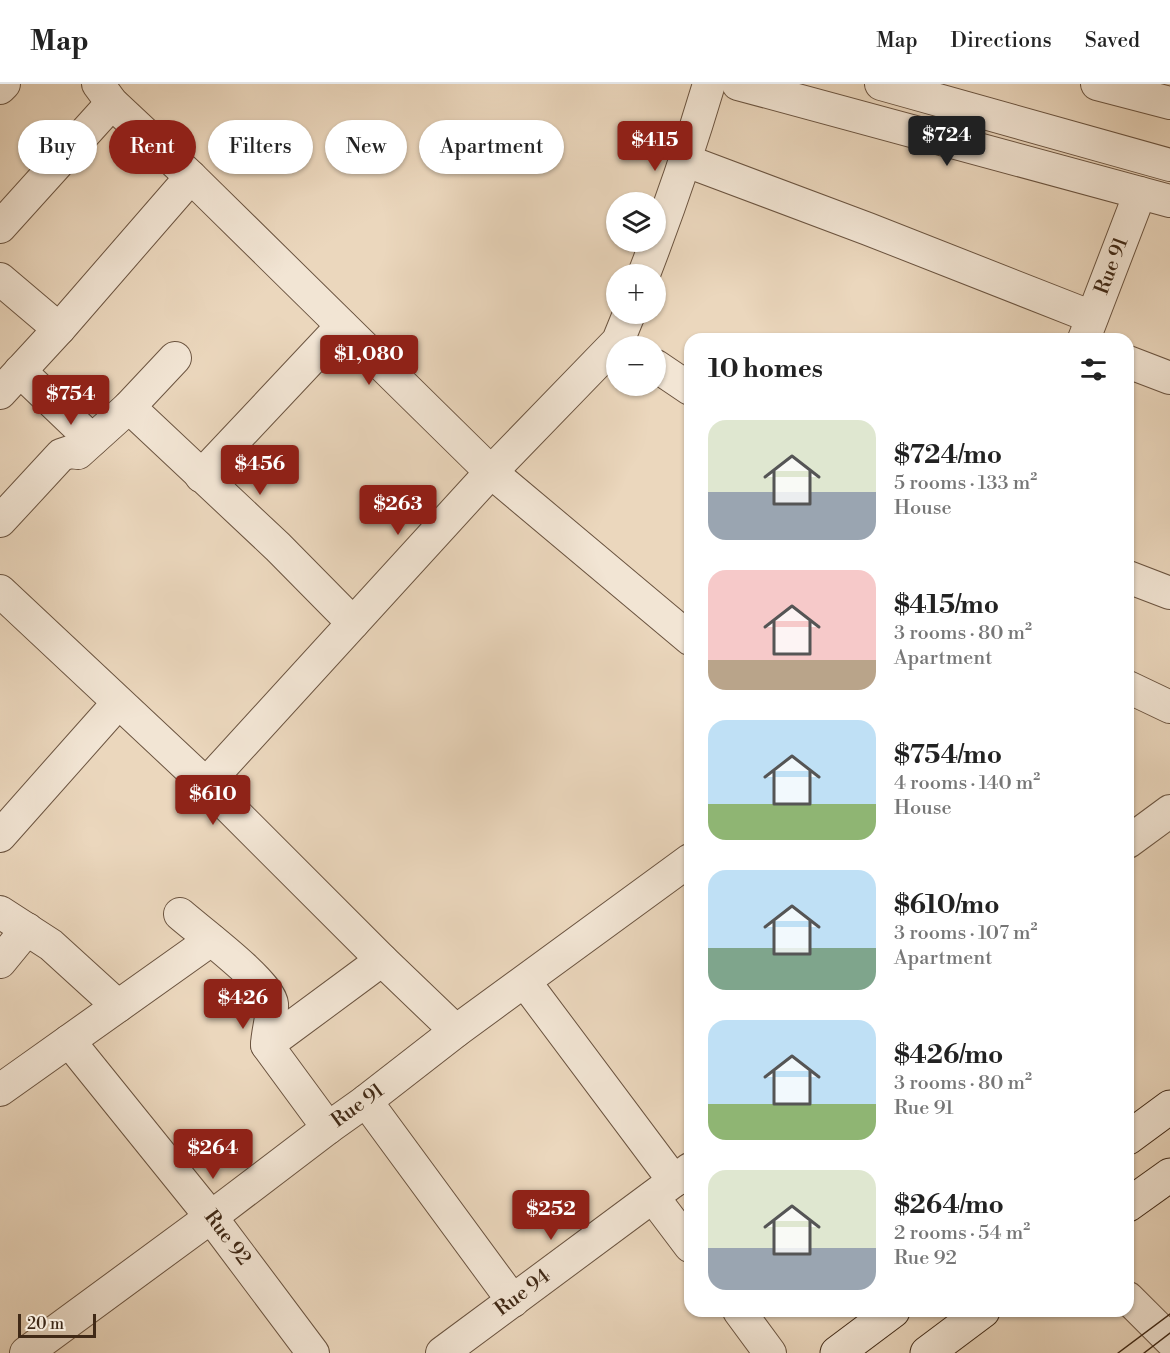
<!DOCTYPE html>
<html lang="en">
<head>
<meta charset="utf-8">
<style>
  body { margin:0; font-family:"Libre Bodoni",serif; background:#f6f6f6; color:#222; height:100vh; display:flex; flex-direction:column; font-size:22px; white-space:nowrap }
  * { box-sizing:border-box; margin:0 }
  p { font-size:20px; color:#767676 }
  .icon { flex:none; width:33px; height:33px; fill:none; stroke:currentColor; stroke-width:2; stroke-linecap:round; stroke-linejoin:round }
  .map { position:relative; flex:1; overflow:hidden }
  .panel { position:absolute; left:684px; top:249px; width:450px; height:984px; display:flex; flex-direction:column; background:#fff; border-radius:18px; box-shadow:0 2px 4px #0004 }
  .panel>* { flex:none }
  .guide { position:absolute; left:18px; top:36px; width:570px; height:54px; display:flex; gap:12px }
  .tools { position:absolute; left:606px; top:108px; display:grid; gap:12px }
  .tools a { display:grid; place-items:center; width:60px; height:60px; border-radius:50%; background:#fff; box-shadow:0 2px 4px #0004; font-size:30px }
  .scale { position:absolute; left:18px; bottom:15px; width:78px; box-sizing:border-box; padding-left:6px; border:3px solid #402916; border-top:0; font-size:16px; line-height:21px; white-space:nowrap; color:#402916; -webkit-text-stroke:4px #f2e5d4; paint-order:stroke }
  .price { position:absolute; translate:-50% -51px; padding:0 14px; border-radius:6px; background:#8f2418; color:#fff; font-size:20px; line-height:39px; filter:drop-shadow(0 2px 3px #0008) }
  .price::after { content:''; position:absolute; left:50%; top:36px; width:18px; height:14px; margin-left:-9px; background:inherit; clip-path:polygon(0 0,100% 0,50% 100%) }
  .price.current { background:#222; color:#fff }
  ul { padding:0; list-style:none }
  li { display:flex; align-items:center; gap:18px; height:150px; padding:0 24px }
  li span { display:grid; place-items:center; flex:none; width:168px; height:120px; border-radius:18px; color:#555 }
  li>.icon { margin-inline-start:auto }
  span .icon { width:72px; height:72px; fill:#fffc; stroke-width:1 }
  li b { font-size:26px }
  h2 { display:flex; justify-content:space-between; align-items:center; height:72px; padding:0 24px; font-size:26px }
  .pill { padding:0 21px; border-radius:27px; background:#fff; box-shadow:0 2px 4px #0004; font-size:21px; line-height:54px }
  .pill.current { background:#8f2418; color:#fff }
  header { display:flex; align-items:center; gap:36px; box-sizing:border-box; height:84px; padding:0 30px; background:#fff; border-bottom:2px solid #e0e0e0 }
  header strong { font-size:28px }
  nav { display:flex; gap:33px; margin-inline-start:auto; font-size:21px }
  .map>svg:first-child { display:block }
  .lines { fill:none; stroke-linecap:round; stroke-linejoin:round }
  .street-casing { stroke:#6b5440; stroke-width:34 }
  .secondary-casing { stroke:#402916; stroke-width:35 }
  .street { stroke:#f2e5d4; stroke-width:32 }
  .secondary { stroke:#f2e5d4; stroke-width:33 }
  .tram { stroke:#402916; stroke-width:1.5 }
  .labels { text-anchor:middle; dominant-baseline:central; stroke-width:5; stroke-linejoin:round; paint-order:stroke }
  .street-label { font-size:20px; fill:#402916; stroke:#f2e5d4 }
</style>
</head>
<body>
<header>
<strong>Map</strong>
<nav><a>Map</a><a>Directions</a><a>Saved</a></nav>
</header>
<div class="map">
<svg width="1170" height="1269" viewBox="0 0 1170 1269">
  <rect width="100%" height="100%" fill="#ebd7bd"/>
  <filter id="stains"><feTurbulence type="fractalNoise" baseFrequency=".00333" numOctaves="4"/><feColorMatrix values="0 0 0 0 .2 0 0 0 0 .09 0 0 0 0 .02 0 0 0 .5 -.17"/></filter>
  <radialGradient id="worn" r=".72"><stop offset=".6" stop-color="#630" stop-opacity="0"/><stop offset="1" stop-color="#630" stop-opacity=".3"/></radialGradient>
  <g class="lines">
    <g class="street-casing">
      <g id="street">
        <polyline points="98,0 112,19 191,93 491,388 690,555"/>
        <polyline points="738,0 1170,117"/>
        <polyline points="881,0 1170,81"/>
        <polyline points="1097,0 1170,19"/>
        <polyline points="0,4 4,0"/>
        <polyline points="684,76 868,145 1092,233"/>
        <polyline points="0,143 112,19"/>
        <path d="M644 190C668 128 690 64 709 0"/>
        <polyline points="0,195 59,245"/>
        <polyline points="1084,255 1140,109"/>
        <polyline points="1128,278 1170,294"/>
        <polyline points="656,282 690,305"/>
        <polyline points="20,287 92,356"/>
        <polyline points="0,309 59,245 191,93"/>
        <polyline points="129,323 278,463 353,539"/>
        <polyline points="201,392 342,242"/>
        <polyline points="0,437 61,371 70,368 78,369 129,323 175,274"/>
        <polyline points="1128,493 1170,509"/>
        <polyline points="0,507 206,700 382,876 456,947"/>
        <polyline points="1128,603 1170,623"/>
        <polyline points="206,700 491,388 618,257 629,230"/>
        <polyline points="0,752 118,619"/>
        <polyline points="1128,758 1170,727"/>
        <polyline points="0,828 51,861 118,922"/>
        <path d="M180 830C198 846 270 899 272 920 273 930 267 950 267 961L328 1044"/>
        <polyline points="0,878 27,845"/>
        <polyline points="525,898 674,1097"/>
        <polyline points="69,957 211,1133 313,1269"/>
        <polyline points="267,961 382,876"/>
        <polyline points="0,1006 211,856"/>
        <polyline points="366,1017 513,1217"/>
        <polyline points="653,1113 690,1162"/>
        <polyline points="1128,1214 1170,1256"/>
        <polyline points="739,1227 770,1269"/>
        <polyline points="26,1269 211,1133 328,1044 366,1017 456,947 690,776"/>
        <polyline points="442,1269 690,1085"/>
      </g>
    </g>
    <g class="secondary-casing">
      <g id="secondary">
        <polyline points="1128,1054 1170,1023"/>
        <polyline points="1128,1121 1170,1091"/>
        <polyline points="837,1269 893,1227"/>
        <polyline points="927,1269 983,1227"/>
      </g>
    </g>
    <use href="#street" class="street"/>
    <use href="#secondary" class="secondary"/>
    <g class="tram">
      <polyline points="1118,1269 1170,1230"/>
      <polyline points="1144,1269 1170,1249"/>
    </g>
  </g>
  <g class="labels">
    <g class="street-label">
      <text transform="translate(1112 182) rotate(-69)">Rue 91</text>
      <text transform="translate(358 1022) rotate(-36)">Rue 91</text>
      <text transform="translate(227 1154) rotate(53)">Rue 92</text>
      <text transform="translate(523 1209) rotate(-37)">Rue 94</text>
    </g>
  </g>
  <rect width="100%" height="100%" filter="url(#stains)"/>
  <rect width="100%" height="100%" fill="url(#worn)"/>
</svg>
<div class="tools">
<a><svg class="icon" aria-label="layers" viewBox="0 0 24 24"><path d="M12 4l9 5-9 5-9-5zM3 14l9 5 9-5"/></svg></a>
<a>+</a>
<a>−</a>
</div>
<div class="scale">20 m</div>
<b class="price current" style="left:947px;top:83px">$724</b>
<b class="price" style="left:655px;top:88px">$415</b>
<b class="price" style="left:369px;top:302px">$1,080</b>
<b class="price" style="left:71px;top:342px">$754</b>
<b class="price" style="left:260px;top:412px">$456</b>
<b class="price" style="left:398px;top:452px">$263</b>
<b class="price" style="left:213px;top:742px">$610</b>
<b class="price" style="left:243px;top:946px">$426</b>
<b class="price" style="left:213px;top:1096px">$264</b>
<b class="price" style="left:551px;top:1157px">$252</b>
<div class="guide">
<a class="pill">Buy</a>
<a class="pill current">Rent</a>
<a class="pill">Filters</a>
<a class="pill">New</a>
<a class="pill">Apartment</a>
</div>
<section class="panel">
<h2>10 homes<svg class="icon" aria-label="filters" viewBox="0 0 24 24"><path d="M4 7h16M4 17h16"/><circle cx="9" cy="7" r="2"/><circle cx="15" cy="17" r="2"/></svg></h2>
<ul>
<li><span style="background:linear-gradient(#dfe7d0 60%,#9aa5b1 0)"><svg class="icon" aria-label="home" viewBox="0 0 24 24"><path d="M3 11l9-7 9 7M6 9v11h12V9"/></svg></span><div><b>$724/mo</b><p>5 rooms · 133 m²</p><p>House</p></div></li>
<li><span style="background:linear-gradient(#f6c9c9 75%,#b9a48a 0)"><svg class="icon" aria-label="home" viewBox="0 0 24 24"><path d="M3 11l9-7 9 7M6 9v11h12V9"/></svg></span><div><b>$415/mo</b><p>3 rooms · 80 m²</p><p>Apartment</p></div></li>
<li><span style="background:linear-gradient(#bfe0f5 70%,#8fb573 0)"><svg class="icon" aria-label="home" viewBox="0 0 24 24"><path d="M3 11l9-7 9 7M6 9v11h12V9"/></svg></span><div><b>$754/mo</b><p>4 rooms · 140 m²</p><p>House</p></div></li>
<li><span style="background:linear-gradient(#bfe0f5 65%,#7fa58c 0)"><svg class="icon" aria-label="home" viewBox="0 0 24 24"><path d="M3 11l9-7 9 7M6 9v11h12V9"/></svg></span><div><b>$610/mo</b><p>3 rooms · 107 m²</p><p>Apartment</p></div></li>
<li><span style="background:linear-gradient(#bfe0f5 70%,#8fb573 0)"><svg class="icon" aria-label="home" viewBox="0 0 24 24"><path d="M3 11l9-7 9 7M6 9v11h12V9"/></svg></span><div><b>$426/mo</b><p>3 rooms · 80 m²</p><p>Rue 91</p></div></li>
<li><span style="background:linear-gradient(#dfe7d0 65%,#9aa5b1 0)"><svg class="icon" aria-label="home" viewBox="0 0 24 24"><path d="M3 11l9-7 9 7M6 9v11h12V9"/></svg></span><div><b>$264/mo</b><p>2 rooms · 54 m²</p><p>Rue 92</p></div></li>
</ul>
</section>
</div>
</body>
</html>
